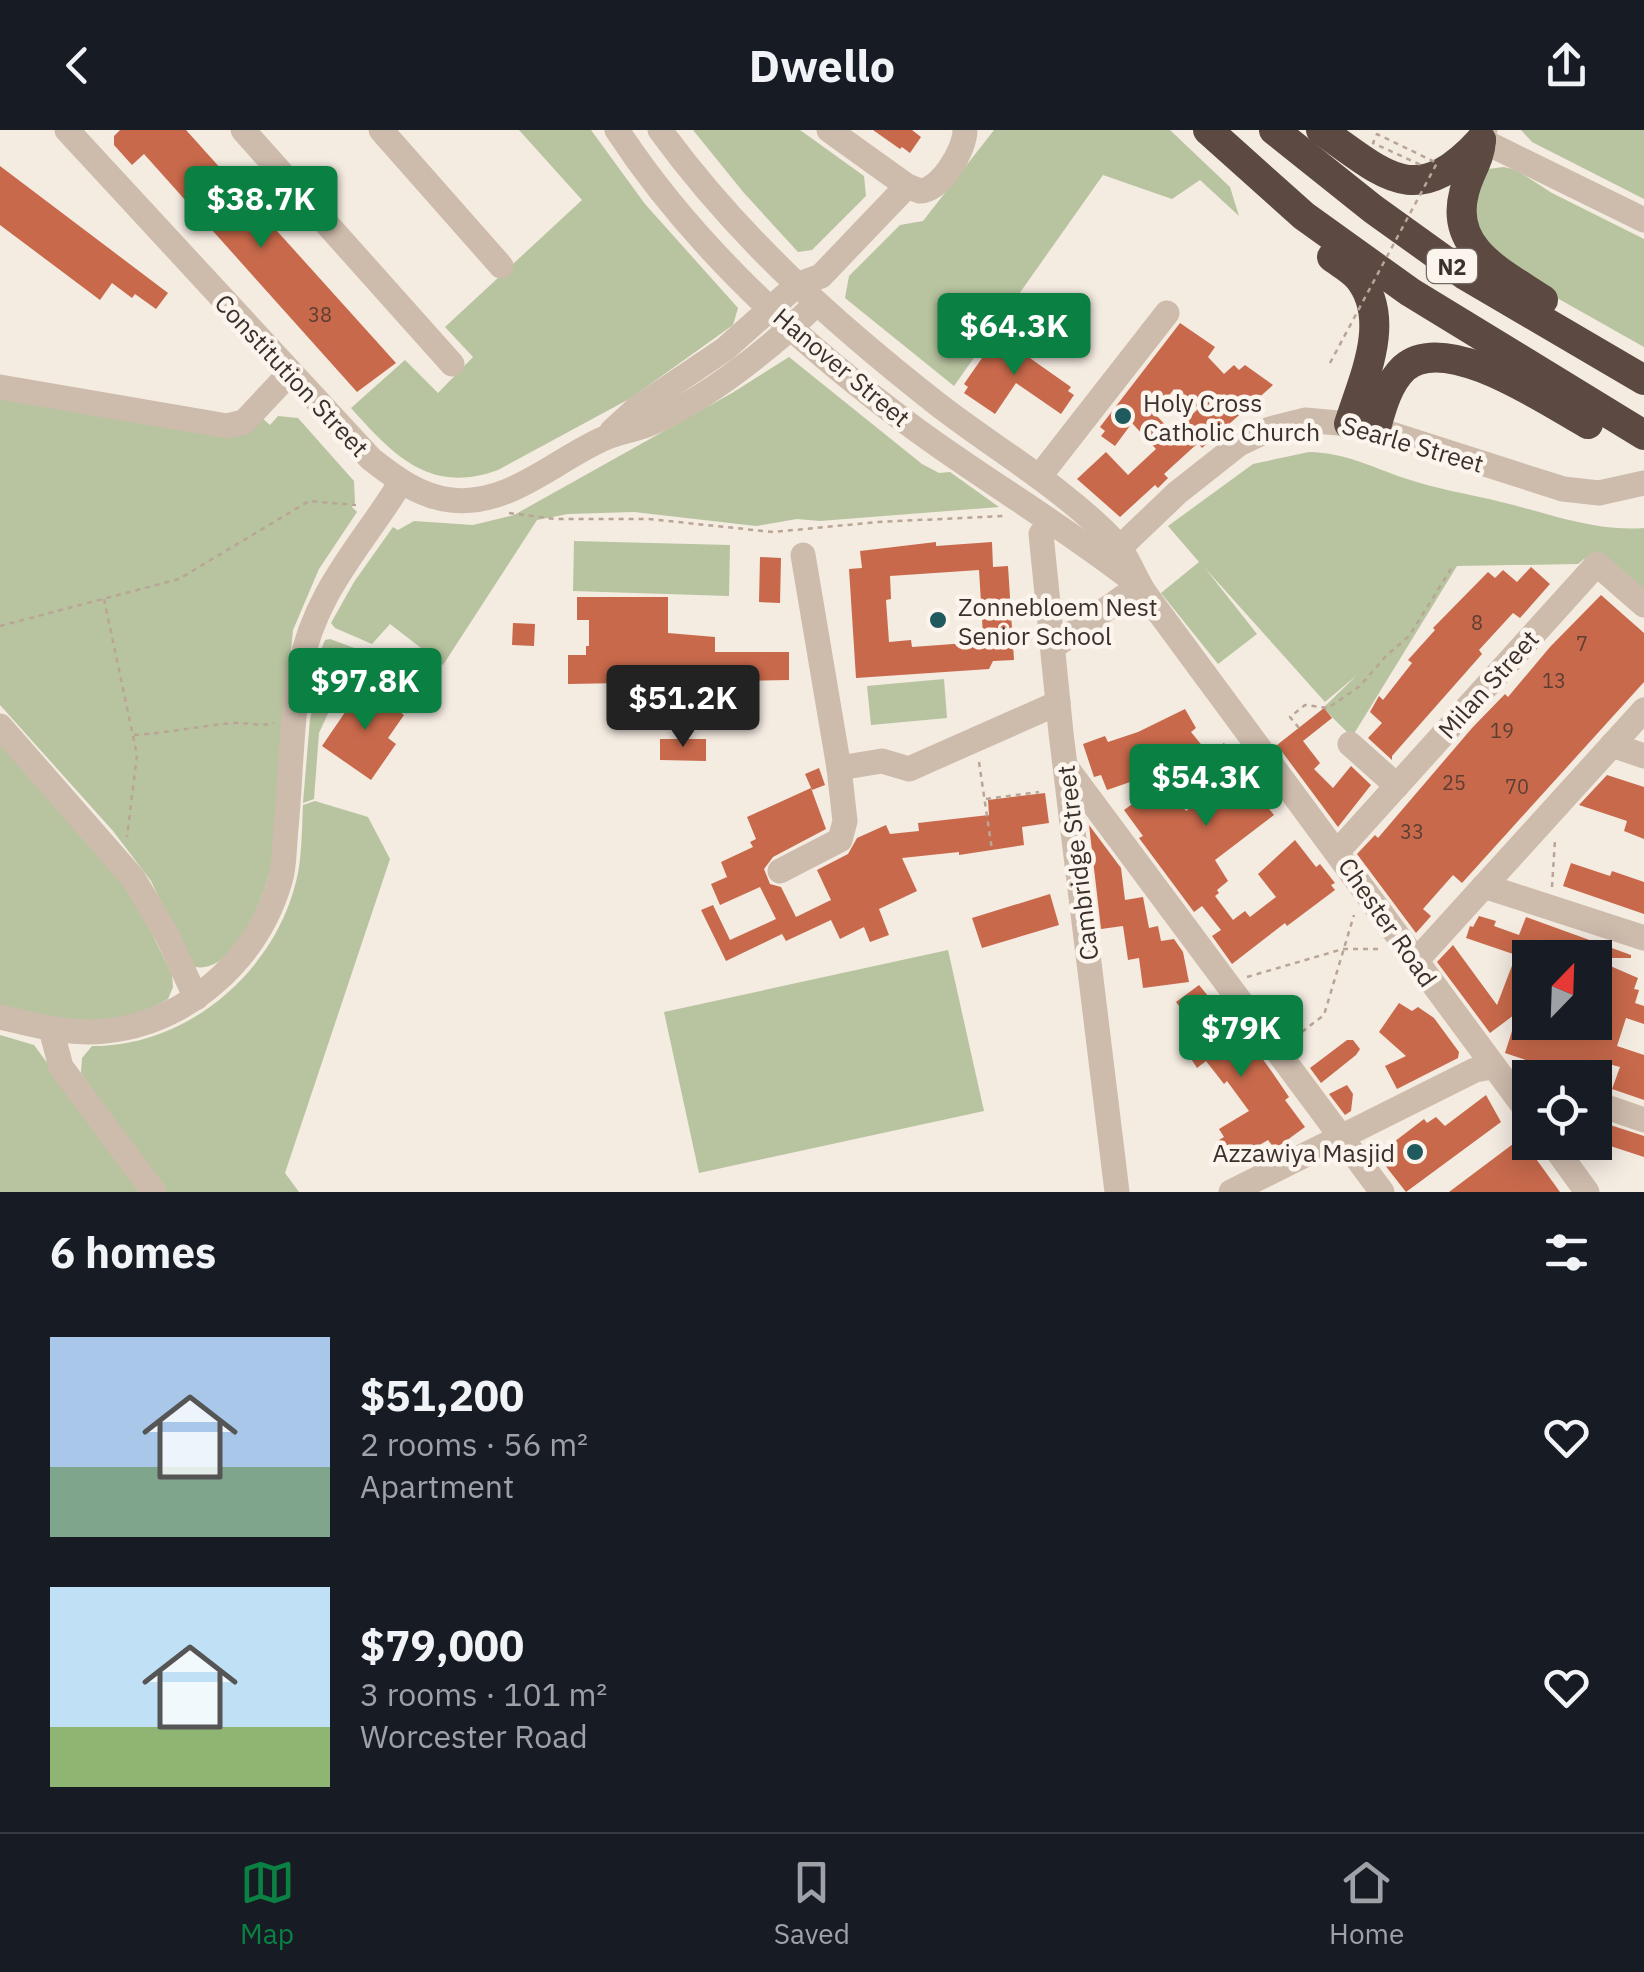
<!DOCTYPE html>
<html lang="en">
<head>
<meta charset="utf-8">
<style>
  body { margin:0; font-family:"IBM Plex Sans",sans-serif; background:#20242c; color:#f1f3f6; height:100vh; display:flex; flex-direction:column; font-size:38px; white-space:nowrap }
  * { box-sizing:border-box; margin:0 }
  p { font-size:32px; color:#9ea1a6 }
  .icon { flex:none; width:55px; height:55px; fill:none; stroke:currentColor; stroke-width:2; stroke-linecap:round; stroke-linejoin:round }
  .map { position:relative; height:1062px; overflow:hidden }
  .sheet { display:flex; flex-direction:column; background:#171b24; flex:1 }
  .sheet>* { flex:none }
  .needle { width:65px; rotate:23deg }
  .fabs { position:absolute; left:1512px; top:810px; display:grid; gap:20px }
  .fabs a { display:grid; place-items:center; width:100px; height:100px; border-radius:0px; background:#171b24; box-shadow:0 5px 25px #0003; font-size:50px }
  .price { position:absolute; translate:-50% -85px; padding:0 22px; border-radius:10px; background:#0b8043; color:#fff; font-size:32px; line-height:65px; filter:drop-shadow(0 2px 5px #0008) }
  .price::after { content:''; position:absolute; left:50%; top:60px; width:30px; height:22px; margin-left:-15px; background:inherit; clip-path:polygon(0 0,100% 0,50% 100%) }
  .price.selected { background:#222; color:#fff }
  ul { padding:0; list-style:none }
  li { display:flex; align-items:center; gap:30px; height:250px; padding:0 50px }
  li span { display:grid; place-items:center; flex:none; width:280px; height:200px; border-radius:0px; color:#555 }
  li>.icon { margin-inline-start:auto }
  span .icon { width:120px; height:120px; fill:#fffc; stroke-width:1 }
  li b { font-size:42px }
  h2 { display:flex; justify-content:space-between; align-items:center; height:120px; padding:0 50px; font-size:42px }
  header { display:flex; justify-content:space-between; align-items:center; height:130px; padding:0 50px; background:#171b24; font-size:45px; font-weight:700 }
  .tab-bar { display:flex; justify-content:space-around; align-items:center; height:140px; border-top:2px solid #363941; background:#171b24; font-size:28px; color:#9ea1a6 }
  .tab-bar a { display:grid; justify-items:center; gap:5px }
  .tab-bar .selected { color:#0b8043 }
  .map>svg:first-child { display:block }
  .green { fill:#b8c4a0 }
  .building { fill:#c8694b; fill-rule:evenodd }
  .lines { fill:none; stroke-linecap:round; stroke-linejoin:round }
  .path { stroke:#b9a596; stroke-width:2.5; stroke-dasharray:5 5; stroke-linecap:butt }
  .minor { stroke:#cdbbac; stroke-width:25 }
  .highway { stroke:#5c4a42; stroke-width:30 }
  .path-bridge { stroke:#b9a596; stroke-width:2.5; stroke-dasharray:5 5; stroke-linecap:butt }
  .poi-dot { fill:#1f5a5e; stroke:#fbf5ee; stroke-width:4 }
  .labels { text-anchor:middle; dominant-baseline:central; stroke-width:9; stroke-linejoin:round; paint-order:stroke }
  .number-label { font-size:20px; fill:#5e3e33 }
  .shield { fill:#fbf5ee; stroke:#756b66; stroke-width:2.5 }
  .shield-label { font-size:22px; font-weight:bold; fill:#3b302b }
  .street-label { font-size:25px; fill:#3b302b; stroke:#fbf5ee }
  .poi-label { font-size:25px; fill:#3b302b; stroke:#fbf5ee; text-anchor:start }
</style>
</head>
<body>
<header><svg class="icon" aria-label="back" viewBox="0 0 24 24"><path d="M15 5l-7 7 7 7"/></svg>Dwello<svg class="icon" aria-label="share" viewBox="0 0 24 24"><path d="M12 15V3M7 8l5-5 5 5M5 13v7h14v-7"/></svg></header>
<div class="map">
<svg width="1644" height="1062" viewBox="0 0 1644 1062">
  <rect width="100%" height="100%" fill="#f4ebe1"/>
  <g class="green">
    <path d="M519 0H591L645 74 738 178 733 195 631 268 498 340C430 365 393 325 351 278L405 230 438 263 473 227 445 197 582 70Z"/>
    <polygon points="693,0 800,0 864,46 866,66 812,120 798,122 744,63"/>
    <polygon points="994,0 1170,0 1230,57 1239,86 1200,50 1172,69 1103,45 954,256 845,168 849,146 900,95 923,91"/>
    <polygon points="1521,0 1644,0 1644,69 1532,12"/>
    <polygon points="1504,37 1516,40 1552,63 1644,109 1644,217 1550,164 1476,106 1474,59 1488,39"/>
    <polygon points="789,227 922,334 939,343 950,342 999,377 820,391 797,389 756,396 634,382 568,384 537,390 443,535 390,494 372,514 335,498 331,493 354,452 393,397 398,400 414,391 473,395 514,385 732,263"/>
    <path d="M0 269 262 288 270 295 278 286 298 288 354 351 355 372 352 377 357 382 319 439 293 500 271 737C263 770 233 849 191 836L151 751 113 701 0 575Z"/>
    <path d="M1309 322C1347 323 1371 337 1404 348 1435 359 1470 364 1501 372 1548 383 1595 402 1644 398V462L1608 430 1584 429 1578 434 1457 436 1352 607 1323 578 1357 545 1325 572 1205 438 1257 504 1218 534 1161 463 1199 432 1168 396 1253 334Z"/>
    <polygon points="574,411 730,415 729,466 573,461"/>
    <polygon points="330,509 368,523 337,564 319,603 314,669 303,673 310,589 323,536 318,527 325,510"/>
    <polygon points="944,549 947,588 871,595 867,556"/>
    <path d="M0 611 113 735 145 789 172 845 173 857 168 869C116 902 56 889 0 877Z"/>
    <path d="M315 671 368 687 390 729 285 1043 299 1062H166L81 943 82 928 92 916C191 917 283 835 299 737 302 717 302 695 303 675Z"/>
    <polygon points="948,820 984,981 699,1043 664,882"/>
    <polygon points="0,905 34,915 142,1062 0,1062"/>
  </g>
  <g class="building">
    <polygon points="120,0 186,0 396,233 357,262 144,24 132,35 114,15 114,6"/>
    <polygon points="873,0 912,0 921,7 910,23 902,17 900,19"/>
    <polygon points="0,36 168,163 156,179 135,164 132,168 112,153 100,170 0,95"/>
    <path d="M1180 193 1215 217 1208 227 1224 244 1234 235 1239 240 1245 235 1273 255 1202 318 1198 313 1164 344 1168 348 1158 358 1155 355 1120 387 1077 349 1106 322 1128 345 1156 319 1132 293 1115 316 1101 306 1105 301 1100 297ZM1174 259 1199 278 1173 303 1155 284Z"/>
    <polygon points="1000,202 1018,214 1016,217 1034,231 1071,257 1068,261 1074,265 1061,284 1016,253 995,284 964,263 968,257 964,254"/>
    <path d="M936 412V416L992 412 993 437 1008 436 1014 530 993 531 989 539 856 548 849 439 862 438 860 421ZM979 440 983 505 967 506V513L912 517 911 510 889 512 886 470 891 469 890 446Z"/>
    <polygon points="760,427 781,428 780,473 759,472"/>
    <polygon points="1531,437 1550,454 1520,488 1513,483 1479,520 1482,524 1392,626 1392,630 1368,608 1382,593 1370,582 1379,566 1383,570 1412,533 1408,530 1435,500 1433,498 1488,442 1495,448 1503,440 1517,452"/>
    <polygon points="1601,465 1644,503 1644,552 1462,753 1453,745 1423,779 1431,786 1416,803 1357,724 1375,705 1378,708 1472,598 1505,564 1508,567 1550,517"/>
    <polygon points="577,467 668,467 668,503 715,507 715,522 789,522 789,550 568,554 568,525 586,525 586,516 589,516 589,490 577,490"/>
    <polygon points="513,493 535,494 534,516 512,515"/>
    <polygon points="365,553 380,563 378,566 404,585 388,608 396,614 371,650 322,616"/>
    <polygon points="1324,578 1332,588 1303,611 1320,633 1314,639 1333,658 1351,636 1371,655 1338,697 1277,615"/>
    <polygon points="1185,579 1196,598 1191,602 1209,624 1224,613 1248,649 1244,652 1263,677 1266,675 1274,685 1215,730 1228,751 1217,760 1219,763 1215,766 1233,790 1245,781 1250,787 1276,767 1258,744 1295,710 1316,737 1320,734 1335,753 1331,755 1335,760 1287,796 1285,793 1232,834 1212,806 1221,800 1202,776 1194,782 1139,708 1143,706 1124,680 1164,651 1186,681 1209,663 1187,635 1194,630 1107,660 1101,645 1094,647 1083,614 1105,606 1108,612 1138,602"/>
    <polygon points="660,609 706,609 706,631 660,630"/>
    <polygon points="819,638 825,655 812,660 805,644"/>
    <polygon points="1607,645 1644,657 1644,709 1624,701 1627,691 1579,675"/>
    <polygon points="811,658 826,699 773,727 764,739 770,754 781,757 796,787 831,770 817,740 848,724 857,708 886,695 890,704 919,701 918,693 989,685 988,670 1045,663 1049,693 1022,697 1024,715 959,725 959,722 902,728 917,761 879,779 889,805 870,812 864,797 840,809 831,790 786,811 782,804 726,831 701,780 713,775 730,810 776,789 760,757 720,775 711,754 727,747 721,732 753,717 750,712 756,709 747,687"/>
    <polygon points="1089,695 1121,738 1125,770 1143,767 1149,798 1158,796 1161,811 1174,809 1183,822 1189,852 1143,858 1139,828 1128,830 1123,796 1101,799"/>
    <polygon points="1571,733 1610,746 1612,741 1644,752 1644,784 1563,756"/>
    <polygon points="1050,764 1059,795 982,818 972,788"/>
    <path d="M1479 786 1496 791 1494 796 1519 805 1526 787 1631 825V828H1611L1608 835 1638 848 1634 859 1639 860 1635 873 1644 876V894L1626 888 1617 916 1644 925V970L1612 959 1620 937 1594 930 1589 945 1572 939 1570 945 1505 923 1518 882 1490 903 1437 832 1453 815 1497 875 1516 825 1466 808 1470 796 1473 797ZM1530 828H1595V901L1571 892H1530Z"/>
    <polygon points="1199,855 1213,872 1208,876 1230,902 1238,895 1272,942 1289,967 1285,970 1305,997 1275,1019 1268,1010 1232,1031 1219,1010 1224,1007 1219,999 1249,981 1227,951 1224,954 1206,931 1197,938 1186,921 1204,910 1176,872"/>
    <polygon points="1399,873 1412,881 1418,877 1434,888 1459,922 1458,928 1397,959 1385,936 1406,926 1379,902"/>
    <polygon points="1347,910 1353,910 1360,919 1356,925 1321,953 1310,938"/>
    <polygon points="1347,955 1353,964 1351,981 1345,985 1329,964"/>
    <polygon points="1486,965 1501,992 1406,1062 1377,1025 1424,989 1427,993 1436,987 1445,996"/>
    <polygon points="1598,991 1644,1006 1644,1027 1595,1011"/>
    <polygon points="1521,1008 1560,1062 1449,1062"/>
  </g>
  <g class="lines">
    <g class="path">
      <polyline points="509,383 555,389 649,389 773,402 878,392 1003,386"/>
      <polyline points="104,469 137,625 127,707"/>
      <polyline points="0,496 179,449 309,371 356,375"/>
      <polyline points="1299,598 1290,587 1305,575 1328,578 1360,556 1386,526 1409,506 1451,439"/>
      <path d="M134 605C168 603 199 596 233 593 247 592 260 597 274 593"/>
      <polyline points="979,632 992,720"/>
      <polyline points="986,669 1039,662"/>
      <polyline points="1552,757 1555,710"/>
      <polyline points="1247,847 1343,819 1380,819"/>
      <polyline points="1294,908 1324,885 1354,785"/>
    </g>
    <g class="minor">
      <path d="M67 0 371 329C394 347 420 367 451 370 509 377 556 329 605 308 619 302 635 300 649 294 707 269 771 218 816 174"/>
      <polyline points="243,0 452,234"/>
      <polyline points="381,0 501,136"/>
      <path d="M617 0C694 118 805 218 918 301 988 352 1063 396 1131 449"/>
      <path d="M660 0C737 106 833 192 936 273 995 319 1064 358 1116 413 1129 428 1135 450 1147 466L1530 985"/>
      <path d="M829 0 907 56 920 61C941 60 965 20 965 0"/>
      <polyline points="1485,0 1481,10 1644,90"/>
      <polyline points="0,257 227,296 244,292 289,244"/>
      <polyline points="612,301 636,279 725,219 797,155 821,146 907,56"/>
      <polyline points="1039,347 1167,183"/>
      <polyline points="1041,404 1061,603 1117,1062"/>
      <polyline points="803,425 839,638 882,631 909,639 1058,573"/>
      <polyline points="1109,428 1177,363 1239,314 1270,299 1305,290 1349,294 1394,305 1563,359 1599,363 1644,353"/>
      <polyline points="1053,517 1139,456"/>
      <polyline points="0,596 133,748 167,805 196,868"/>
      <polyline points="1350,614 1397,656"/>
      <polyline points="1612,615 1644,626"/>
      <polyline points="1066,637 1382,1062"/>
      <polyline points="1338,721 1597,434 1644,475"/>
      <polyline points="780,741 840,710 845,691 839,638"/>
      <polyline points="1484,756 1644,808"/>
      <polyline points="1416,831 1644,580"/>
      <path d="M0 887C34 895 69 905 105 901 187 893 257 830 280 751 285 735 284 715 286 698 291 646 291 590 300 538 316 459 361 417 401 352"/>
      <polyline points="51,899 61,937 154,1062"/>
      <polyline points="1595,973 1644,990"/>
      <polyline points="1551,1012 1587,1062"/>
      <polyline points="1231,1062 1475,940 1493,937"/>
    </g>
    <g class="highway">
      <polyline points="1208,0 1304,86 1410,162 1644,305"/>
      <polyline points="1274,0 1373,79 1465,145 1644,250"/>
      <path d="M1321 0C1385 45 1416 81 1481 10"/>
      <path d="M1481 10C1480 30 1468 44 1464 63 1449 120 1505 144 1543 170"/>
      <path d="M1332 127C1340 133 1351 139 1358 147 1393 189 1363 249 1349 294"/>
      <path d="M1375 301C1381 280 1387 254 1404 238 1446 201 1548 272 1588 294"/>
    </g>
    <polyline class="path-bridge" points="1330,233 1437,33 1377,4 1373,13 1421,35"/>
  </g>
  <g class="poi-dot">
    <circle cx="1123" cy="286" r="10"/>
    <circle cx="938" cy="490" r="10"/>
    <circle cx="1415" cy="1022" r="10"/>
  </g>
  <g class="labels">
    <g class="number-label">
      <text x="320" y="184">38</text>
      <text x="1477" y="492">8</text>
      <text x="1582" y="513">7</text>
      <text x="1554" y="550">13</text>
      <text x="1502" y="600">19</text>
      <text x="1454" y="652">25</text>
      <text x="1517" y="656">70</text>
      <text x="1412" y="701">33</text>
    </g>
    <rect class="shield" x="1427" y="119" width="50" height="34" rx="8"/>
    <g class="shield-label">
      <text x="1452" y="136">N2</text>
    </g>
    <g class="street-label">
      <text transform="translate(842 237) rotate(40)">Hanover Street</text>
      <text transform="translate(292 245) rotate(47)">Constitution Street</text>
      <text transform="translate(1413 314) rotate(16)">Searle Street</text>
      <text transform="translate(1488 554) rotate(-48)">Milan Street</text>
      <text transform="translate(1077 733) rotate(-97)">Cambridge Street</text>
      <text transform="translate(1388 792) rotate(55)">Chester Road</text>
    </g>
    <g class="poi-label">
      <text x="1143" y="272">Holy Cross<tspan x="1143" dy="29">Catholic Church</tspan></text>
      <text x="958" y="476">Zonnebloem Nest<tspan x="958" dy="29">Senior School</tspan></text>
      <text x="1395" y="1022" text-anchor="end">Azzawiya Masjid</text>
    </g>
  </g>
</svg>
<div class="fabs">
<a><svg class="needle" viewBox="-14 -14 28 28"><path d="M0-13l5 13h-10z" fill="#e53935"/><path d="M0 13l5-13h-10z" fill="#9ea1a6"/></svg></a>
<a><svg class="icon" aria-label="locate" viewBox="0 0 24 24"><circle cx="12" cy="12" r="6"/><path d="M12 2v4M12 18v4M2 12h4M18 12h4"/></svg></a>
</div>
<b class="price" style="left:261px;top:121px">$38.7K</b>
<b class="price" style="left:1014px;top:248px">$64.3K</b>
<b class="price" style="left:365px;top:603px">$97.8K</b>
<b class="price selected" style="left:683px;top:620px">$51.2K</b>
<b class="price" style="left:1206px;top:699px">$54.3K</b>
<b class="price" style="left:1241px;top:950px">$79K</b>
</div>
<section class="sheet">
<h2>6 homes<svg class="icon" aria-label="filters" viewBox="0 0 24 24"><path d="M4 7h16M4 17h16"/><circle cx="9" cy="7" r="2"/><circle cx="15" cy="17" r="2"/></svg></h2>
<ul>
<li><span style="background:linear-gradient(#a9c7e8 65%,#7fa58c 0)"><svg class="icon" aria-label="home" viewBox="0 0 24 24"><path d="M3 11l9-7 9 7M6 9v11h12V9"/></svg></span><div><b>$51,200</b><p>2 rooms · 56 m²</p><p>Apartment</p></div><svg class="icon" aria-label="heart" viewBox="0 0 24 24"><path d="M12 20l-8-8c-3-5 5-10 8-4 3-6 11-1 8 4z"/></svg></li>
<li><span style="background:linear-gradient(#bfe0f5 70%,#8fb573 0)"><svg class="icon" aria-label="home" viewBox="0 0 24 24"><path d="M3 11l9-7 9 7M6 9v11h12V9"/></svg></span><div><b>$79,000</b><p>3 rooms · 101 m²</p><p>Worcester Road</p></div><svg class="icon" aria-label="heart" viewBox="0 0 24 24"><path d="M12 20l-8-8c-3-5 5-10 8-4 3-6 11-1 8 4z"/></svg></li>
</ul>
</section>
<nav class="tab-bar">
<a class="selected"><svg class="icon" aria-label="map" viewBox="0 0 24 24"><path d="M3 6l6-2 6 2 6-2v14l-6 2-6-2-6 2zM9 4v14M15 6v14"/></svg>Map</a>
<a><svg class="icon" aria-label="saved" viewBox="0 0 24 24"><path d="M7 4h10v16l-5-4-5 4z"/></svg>Saved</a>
<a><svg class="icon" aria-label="home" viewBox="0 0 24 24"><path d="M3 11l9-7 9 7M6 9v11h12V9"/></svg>Home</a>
</nav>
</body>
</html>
